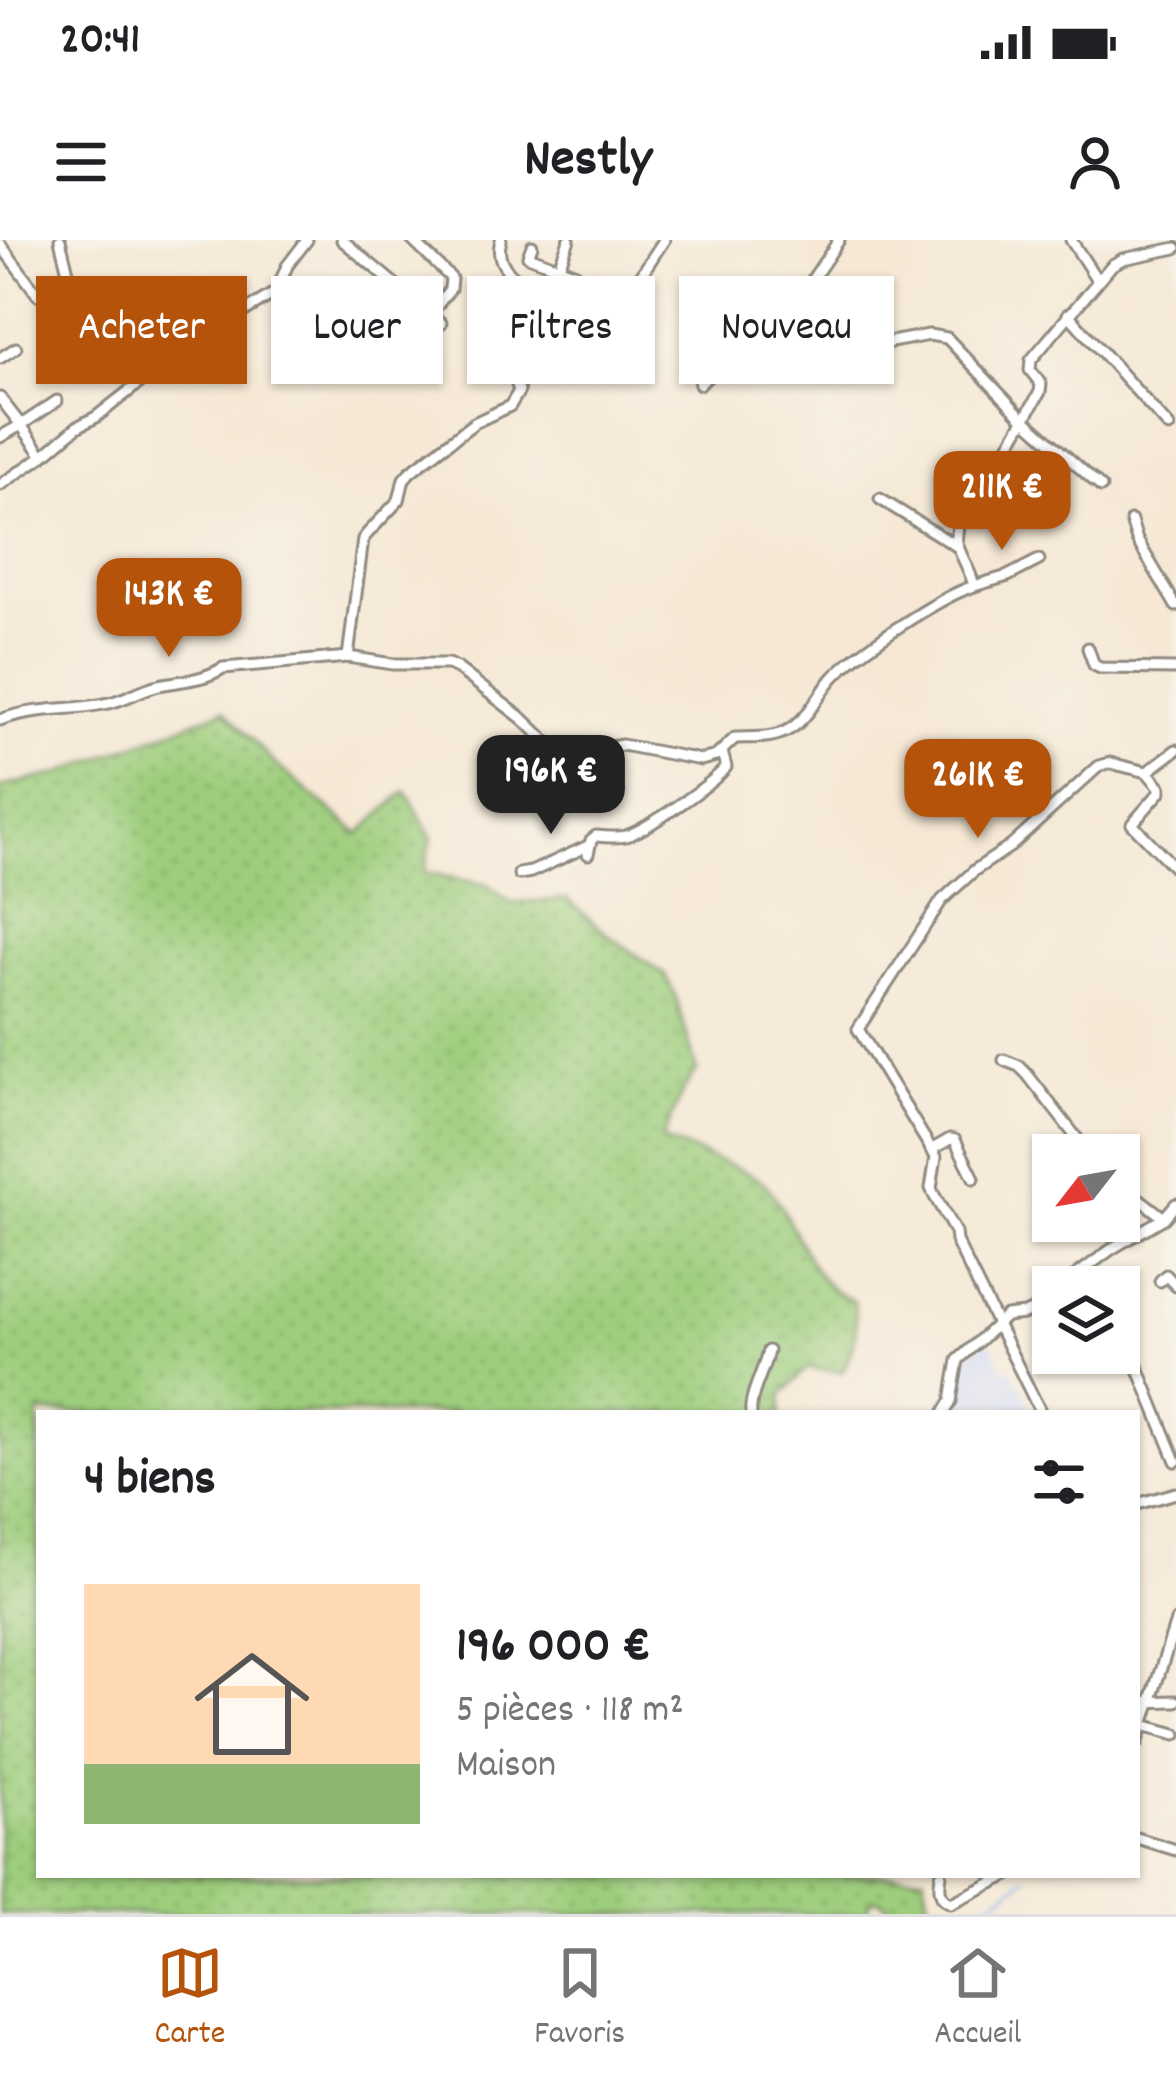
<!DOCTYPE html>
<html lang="fr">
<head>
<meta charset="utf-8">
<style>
  body { margin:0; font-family:Dekko,sans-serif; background:#f6f6f6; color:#202124; height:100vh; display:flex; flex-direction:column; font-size:45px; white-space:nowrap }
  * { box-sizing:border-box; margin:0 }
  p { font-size:39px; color:#757577 }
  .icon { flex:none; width:66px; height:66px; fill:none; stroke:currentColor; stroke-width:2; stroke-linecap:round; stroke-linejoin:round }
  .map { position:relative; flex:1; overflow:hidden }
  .sheet { position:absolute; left:36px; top:1170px; width:1104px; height:468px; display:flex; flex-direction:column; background:#fff; border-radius:0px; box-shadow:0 3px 9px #0004 }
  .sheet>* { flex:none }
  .guide { position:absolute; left:36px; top:36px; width:1104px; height:108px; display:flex; gap:24px }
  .needle { width:78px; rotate:239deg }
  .fabs { position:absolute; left:1032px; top:894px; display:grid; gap:24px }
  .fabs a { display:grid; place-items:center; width:108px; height:108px; border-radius:0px; background:#fff; box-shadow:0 3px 9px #0004; font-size:60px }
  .price { position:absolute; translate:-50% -102px; padding:0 27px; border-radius:24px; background:#b45309; color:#fff; font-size:39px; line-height:78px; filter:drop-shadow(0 3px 6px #0008) }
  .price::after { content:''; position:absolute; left:50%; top:72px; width:36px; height:27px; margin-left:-18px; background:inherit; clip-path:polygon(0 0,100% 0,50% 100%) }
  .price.current { background:#222; color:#fff }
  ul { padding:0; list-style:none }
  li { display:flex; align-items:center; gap:36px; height:300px; padding:0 48px }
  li+li { border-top:3px solid #e0e0e0 }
  li span { display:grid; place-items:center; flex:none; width:336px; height:240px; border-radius:0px; color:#555 }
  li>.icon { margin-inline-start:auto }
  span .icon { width:144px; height:144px; fill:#fffc; stroke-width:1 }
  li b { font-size:51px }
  h2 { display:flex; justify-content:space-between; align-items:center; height:144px; padding:0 48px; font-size:51px }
  .chip { padding:0 42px; border-radius:0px; background:#fff; box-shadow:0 3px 9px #0004; font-size:42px; line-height:108px }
  .chip.current { background:#b45309; color:#fff }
  .status { display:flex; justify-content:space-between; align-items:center; height:84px; padding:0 60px; background:#fff; direction:ltr }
  .status svg { height:33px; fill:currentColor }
  header { display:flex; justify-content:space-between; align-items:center; height:156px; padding:0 48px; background:#fff; font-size:54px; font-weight:700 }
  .tabs { display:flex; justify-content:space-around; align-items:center; height:168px; border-top:3px solid #e0e0e0; background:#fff; font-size:33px; color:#757577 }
  .tabs a { display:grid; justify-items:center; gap:6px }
  .tabs .current { color:#b45309 }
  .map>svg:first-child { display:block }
  .built { fill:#d1d9f9 }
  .grass { fill:url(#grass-dots); stroke:#647c54; stroke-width:3 }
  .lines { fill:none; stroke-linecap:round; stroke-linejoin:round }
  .stream { stroke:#80b2ec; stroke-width:3 }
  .minor-casing { stroke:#908a80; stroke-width:15 }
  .minor { stroke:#fff; stroke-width:9 }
</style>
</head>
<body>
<div class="status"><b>20:41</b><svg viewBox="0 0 49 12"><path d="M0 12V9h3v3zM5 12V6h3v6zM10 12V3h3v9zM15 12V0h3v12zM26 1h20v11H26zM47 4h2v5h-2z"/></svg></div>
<header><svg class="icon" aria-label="menu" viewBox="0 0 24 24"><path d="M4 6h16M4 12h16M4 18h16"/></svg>Nestly<svg class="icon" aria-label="person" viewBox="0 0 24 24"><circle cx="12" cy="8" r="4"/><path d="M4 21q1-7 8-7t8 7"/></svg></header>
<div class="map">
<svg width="1176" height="1674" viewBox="0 0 1176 1674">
  <defs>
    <pattern id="grass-dots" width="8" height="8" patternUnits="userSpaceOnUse" patternTransform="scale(3)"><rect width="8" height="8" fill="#9ece7d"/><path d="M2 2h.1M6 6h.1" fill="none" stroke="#88b16c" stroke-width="1.8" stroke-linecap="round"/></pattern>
  </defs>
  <rect width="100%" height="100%" fill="#f7f3e8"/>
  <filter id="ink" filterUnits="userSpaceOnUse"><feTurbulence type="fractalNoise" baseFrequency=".00833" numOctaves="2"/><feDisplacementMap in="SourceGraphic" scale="24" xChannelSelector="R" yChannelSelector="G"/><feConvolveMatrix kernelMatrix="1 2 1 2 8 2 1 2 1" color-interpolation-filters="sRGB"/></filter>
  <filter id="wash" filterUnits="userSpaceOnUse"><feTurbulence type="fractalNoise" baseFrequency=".004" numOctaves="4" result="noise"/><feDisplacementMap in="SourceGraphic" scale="48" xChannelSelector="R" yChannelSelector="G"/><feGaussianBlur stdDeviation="2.7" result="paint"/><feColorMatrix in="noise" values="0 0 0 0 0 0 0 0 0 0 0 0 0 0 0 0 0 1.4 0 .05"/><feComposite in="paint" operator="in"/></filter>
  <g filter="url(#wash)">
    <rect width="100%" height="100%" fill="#f6e8d5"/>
    <polygon class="built" points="990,1100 1004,1131 1011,1128 1017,1144 1020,1143 1033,1173 949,1173 958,1123 984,1101"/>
    <path class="grass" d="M224 470 276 525 359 594 406 551 432 598 424 632 487 645 511 663 567 659 607 694 665 735 675 755 697 831 684 849 662 900C682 908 755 932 765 944 798 980 804 1044 854 1061 858 1089 855 1107 842 1132L807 1128 782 1155 781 1173H39V1635H924L931 1674H898L881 1661 872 1659 865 1674H0V547L59 534Z"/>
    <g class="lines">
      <polyline class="stream" points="976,1674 1026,1638"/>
    </g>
  </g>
  <g filter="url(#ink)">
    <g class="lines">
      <g class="minor-casing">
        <g id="minor">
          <polyline points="342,0 441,83"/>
          <polyline points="1071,0 1097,40"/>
          <polyline points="0,4 38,55 47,57 70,40 60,0"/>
          <polyline points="532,6 528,16 576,34"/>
          <polyline points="559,27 569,0"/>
          <polyline points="621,66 664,0"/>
          <polyline points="1068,74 1169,187"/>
          <polyline points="365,75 400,105 407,104 450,49 451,38 412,0"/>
          <polyline points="864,107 929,95 947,98 1020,175 1101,247"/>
          <polyline points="0,118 16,108"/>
          <path d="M700 144C716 125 733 127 748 114 785 81 812 41 839 0"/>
          <polyline points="0,158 21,185 0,197"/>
          <polyline points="43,216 21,185 57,161"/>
          <polyline points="0,245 43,216 77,187 96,177 180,111 276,52 287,26 307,0"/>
          <polyline points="880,259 958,307"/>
          <polyline points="1131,281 1137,300 1176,366"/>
          <polyline points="974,346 1008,336 1039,320"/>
          <polyline points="1088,408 1094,425 1100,428 1176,429"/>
          <path d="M348 417 363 299 367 294 399 260 404 239 410 232 474 183 510 166 519 151 517 145 520 134 562 73 561 65 555 60C531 46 491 34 501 0"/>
          <path d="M0 480C34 467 69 471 104 464 124 461 140 449 159 445 182 440 202 441 223 428L348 417 393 424H448L457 428 523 479 550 505 563 511 584 512 622 505 701 520 716 516 735 498C753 497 773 500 790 489 808 478 819 455 832 439 856 412 940 357 974 346 971 331 958 312 957 302 954 271 982 250 996 227 1011 202 1026 177 1040 152L1041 144 1030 130 1031 120 1112 25 1123 19 1176 8"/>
          <polyline points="1147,532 1160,547 1160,552 1132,584 1176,629"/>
          <path d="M588 614 591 600 596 596C606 597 616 598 626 596 646 590 714 543 726 527L722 512"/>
          <polyline points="519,634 531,632 590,605"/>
          <polyline points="1004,820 1019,826 1027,834 1090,915"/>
          <polyline points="931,910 950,899 955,900 974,938"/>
          <polyline points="1119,943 1164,978"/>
          <polyline points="1160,1041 1166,1035 1176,1046"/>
          <polyline points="1060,1047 1113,1008 1164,978 1176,964"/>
          <polyline points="1122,1088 1176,1221"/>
          <path d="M751 1173C749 1155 764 1131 768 1111"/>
          <polyline points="944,1173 951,1161 958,1120 1006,1076 1024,1074 1040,1067 1053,1053"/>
          <polyline points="1041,1173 956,1001 955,992 934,955 931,948 936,917 858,789 942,660 975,630 1011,606 1099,526 1110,523 1147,532 1176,510"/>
          <polyline points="1137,1264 1176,1253"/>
          <polyline points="1137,1462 1176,1461"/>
          <polyline points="1143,1485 1176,1494"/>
          <polyline points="1137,1504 1176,1381"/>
          <polyline points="1137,1598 1176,1610"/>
          <path d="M941 1635C939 1647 938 1658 951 1663L1009 1635"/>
        </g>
      </g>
      <use href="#minor" class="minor"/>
    </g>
  </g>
</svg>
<div class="fabs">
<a><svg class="needle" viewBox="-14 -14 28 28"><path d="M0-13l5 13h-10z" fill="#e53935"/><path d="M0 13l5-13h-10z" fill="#757577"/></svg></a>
<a><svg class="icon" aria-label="layers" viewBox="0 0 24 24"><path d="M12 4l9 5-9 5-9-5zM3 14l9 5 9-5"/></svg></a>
</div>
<b class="price" style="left:1002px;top:313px">211K €</b>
<b class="price" style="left:169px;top:420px">143K €</b>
<b class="price current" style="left:551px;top:597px">196K €</b>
<b class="price" style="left:978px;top:601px">261K €</b>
<div class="guide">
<a class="chip current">Acheter</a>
<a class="chip">Louer</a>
<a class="chip">Filtres</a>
<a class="chip">Nouveau</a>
</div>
<section class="sheet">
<h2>4 biens<svg class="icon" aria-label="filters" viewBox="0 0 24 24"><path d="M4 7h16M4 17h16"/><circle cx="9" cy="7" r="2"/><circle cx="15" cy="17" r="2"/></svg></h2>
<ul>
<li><span style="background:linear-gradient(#ffd9b3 75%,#8fb573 0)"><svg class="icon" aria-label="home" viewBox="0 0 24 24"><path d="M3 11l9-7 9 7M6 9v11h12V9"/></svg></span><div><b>196 000 €</b><p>5 pièces · 118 m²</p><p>Maison</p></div></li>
</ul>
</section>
</div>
<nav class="tabs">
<a class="current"><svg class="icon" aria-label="map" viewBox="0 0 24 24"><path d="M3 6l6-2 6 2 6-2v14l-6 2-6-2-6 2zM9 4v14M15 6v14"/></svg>Carte</a>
<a><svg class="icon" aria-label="saved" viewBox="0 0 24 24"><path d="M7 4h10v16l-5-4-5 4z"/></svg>Favoris</a>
<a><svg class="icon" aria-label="home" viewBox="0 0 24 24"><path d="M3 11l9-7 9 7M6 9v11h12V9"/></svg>Accueil</a>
</nav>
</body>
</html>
